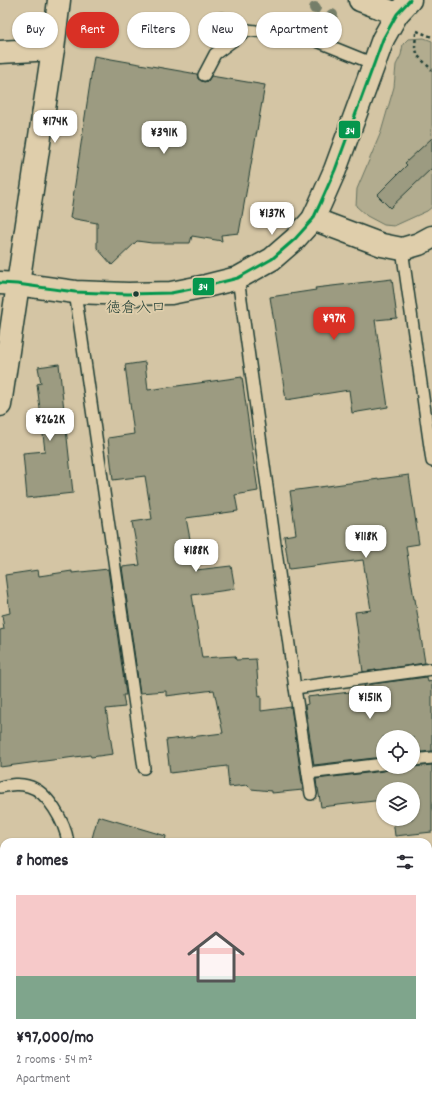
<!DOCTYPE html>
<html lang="en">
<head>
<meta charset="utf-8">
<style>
  body { margin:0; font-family:Dekko,"Klee One",sans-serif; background:#f7f7f7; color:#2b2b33; height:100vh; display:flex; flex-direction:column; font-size:15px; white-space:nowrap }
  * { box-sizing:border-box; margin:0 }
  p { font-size:13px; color:#7c7c81 }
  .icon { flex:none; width:22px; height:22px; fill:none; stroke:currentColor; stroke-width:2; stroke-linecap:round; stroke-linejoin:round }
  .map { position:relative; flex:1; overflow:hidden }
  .panel { position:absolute; left:0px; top:838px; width:432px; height:268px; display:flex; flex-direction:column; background:#fff; border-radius:12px 12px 0 0; box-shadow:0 1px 3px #0004 }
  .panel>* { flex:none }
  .top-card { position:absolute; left:12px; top:12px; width:408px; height:36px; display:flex; gap:8px }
  .tools { position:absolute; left:376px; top:730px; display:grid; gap:8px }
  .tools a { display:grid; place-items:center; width:44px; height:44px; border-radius:50%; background:#fff; box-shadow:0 1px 3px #0004; font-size:20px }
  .price { position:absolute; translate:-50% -34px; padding:0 9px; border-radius:8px; background:#fff; color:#222; font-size:13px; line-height:26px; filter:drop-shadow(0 1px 2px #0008) }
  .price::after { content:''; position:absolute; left:50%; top:24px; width:12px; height:9px; margin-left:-6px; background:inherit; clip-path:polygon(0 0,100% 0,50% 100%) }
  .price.current { background:#d93025; color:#fff }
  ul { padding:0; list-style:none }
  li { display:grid; align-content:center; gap:8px; height:212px; padding:0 16px }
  li span { display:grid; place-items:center; height:124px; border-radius:0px; color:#555 }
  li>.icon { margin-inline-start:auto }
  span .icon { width:72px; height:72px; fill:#fffc; stroke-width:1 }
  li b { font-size:17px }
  h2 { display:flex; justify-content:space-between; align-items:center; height:48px; padding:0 16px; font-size:17px }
  .chip { padding:0 14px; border-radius:18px; background:#fff; box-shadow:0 1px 3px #0004; font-size:14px; line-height:36px }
  .chip.current { background:#d93025; color:#fff }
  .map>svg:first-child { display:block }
  .green { fill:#b2ac8f; stroke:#687462 }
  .water { fill:#858a73; stroke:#5c6b5a }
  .building { fill:#9c9b81; stroke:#1f3d34 }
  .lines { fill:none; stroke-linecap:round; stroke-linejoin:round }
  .lane-casing { stroke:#1f3d34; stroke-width:14 }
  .street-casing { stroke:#1f3d34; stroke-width:25 }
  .secondary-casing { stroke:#1f3d34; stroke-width:25 }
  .path { stroke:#1f3d34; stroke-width:2.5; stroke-dasharray:3 3; stroke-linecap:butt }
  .lane { stroke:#dfceab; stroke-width:11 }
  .street { stroke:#dfceab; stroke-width:22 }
  .secondary { stroke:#dfceab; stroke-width:22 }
  .bus-1-casing { stroke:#dfceab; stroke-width:6 }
  .bus-1 { stroke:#05964d; stroke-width:3 }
  .tree { fill:#747e69 }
  .bus-dot { fill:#1f3d34; stroke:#dfceab; stroke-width:1.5 }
  .labels { text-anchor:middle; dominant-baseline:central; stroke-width:3.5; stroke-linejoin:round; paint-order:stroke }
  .bus-label { font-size:15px; fill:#1f3d34; stroke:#dfceab }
  .line-badge { stroke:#dfceab; stroke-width:1.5 }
  .badge-label { font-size:11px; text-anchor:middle; font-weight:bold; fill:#fff }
</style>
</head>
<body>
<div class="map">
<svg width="432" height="1106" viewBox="0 0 432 1106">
  <rect width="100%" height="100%" fill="#d4c5a4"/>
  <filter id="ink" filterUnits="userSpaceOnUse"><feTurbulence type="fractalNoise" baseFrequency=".025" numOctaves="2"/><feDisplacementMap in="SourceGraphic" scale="8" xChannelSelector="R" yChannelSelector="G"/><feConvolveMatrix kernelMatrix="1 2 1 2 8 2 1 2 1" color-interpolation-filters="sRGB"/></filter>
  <g filter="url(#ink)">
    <g class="green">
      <polygon points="424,38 432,41 432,207 427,211 394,226 384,225 367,216 356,206 357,189 381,132 394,87 396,65 401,55 403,44 408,39"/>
      <polygon points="428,884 432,887 432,1047 428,1048"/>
      <polygon points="0,1039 4,1039 4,1102 329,1102 323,1106 0,1106"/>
    </g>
    <g class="water">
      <polygon points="432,1047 432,1090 428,1092 428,1048"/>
      <polygon points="329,1102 410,1102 402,1106 323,1106"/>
    </g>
    <g class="building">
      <polygon points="94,56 197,74 198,79 204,82 208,81 211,76 265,85 239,233 221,235 222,241 192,236 190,243 152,243 137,241 112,265 97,248 97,223 70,218"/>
      <polygon points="432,138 432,168 390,208 377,195 407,165 405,163"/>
      <polygon points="392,279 397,318 375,320 388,407 352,413 349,390 286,400 270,297 316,290 315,288"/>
      <polygon points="145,362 148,390 242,377 258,491 235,495 238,511 186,518 196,570 231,566 235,589 192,595 202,658 235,656 236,660 256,659 259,697 261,696 261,711 291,707 303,790 272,793 272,791 251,789 247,785 229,787 227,766 170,773 166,740 223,733 214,690 166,696 166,691 140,693 122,567 140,565 132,522 152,519 145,476 113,480 108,438 134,434 125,365"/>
      <polygon points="59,364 73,493 27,498 23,453 45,451 37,384 41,383 38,367"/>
      <polygon points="409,475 419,544 406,546 414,599 415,599 425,663 363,672 355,612 371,610 363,560 289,569 284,536 296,534 290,491"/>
      <polygon points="108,569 126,695 123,695 125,707 106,709 113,754 91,757 90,755 0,767 0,630 4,629 2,615 10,613 5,575 38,570 39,576 72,571 72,573"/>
      <polygon points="427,677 428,682 432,681 432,751 413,753 413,737 383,737 383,757 314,765 305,705 308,704 307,697 359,691 359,690 365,689 364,685"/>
      <polygon points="432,765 432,832 395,836 393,819 413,819 413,789 383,789 383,800 321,807 318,788 317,788 316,779 384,771 387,770 389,767 413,767"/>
      <polygon points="98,816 166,836 165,842 91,842"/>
    </g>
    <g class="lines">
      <g class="lane-casing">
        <g id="lane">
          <polyline points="204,75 215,54 247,30 307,37 374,64"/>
          <polyline points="402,249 432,461"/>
          <polyline points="238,278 295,688 432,669"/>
          <polyline points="75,292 144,768"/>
          <polyline points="295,688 311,794"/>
          <polyline points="413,760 432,758"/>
          <polyline points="308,773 383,764"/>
          <path d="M0 787C10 785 18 783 28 786 48 791 65 823 68 842"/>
        </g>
      </g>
      <g class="street-casing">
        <g id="street">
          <polyline points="360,0 397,14"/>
          <polyline points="0,52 53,49"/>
          <polyline points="313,219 382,245 402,249 419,244 432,237"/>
        </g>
      </g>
      <g class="secondary-casing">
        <g id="secondary">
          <polyline points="0,283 17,284 75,292 128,294 171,293 206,286 238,278 272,259 295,239 313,219 320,204 335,170 374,64 383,39 397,14 410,0"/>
          <polyline points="0,405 53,49 59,0"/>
        </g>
      </g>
      <g class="path">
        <polyline points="417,31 432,37"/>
        <polyline points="416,33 415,47 418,56 432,70"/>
      </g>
      <use href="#lane" class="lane"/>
      <use href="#street" class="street"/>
      <use href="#secondary" class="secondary"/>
      <g class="bus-1-casing">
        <polyline id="bus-1" points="0,283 17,284 75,292 128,294 171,293 206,286 238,278 272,259 295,239 313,219 320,204 335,170 374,64 383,39 397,14 410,0"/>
      </g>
      <use href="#bus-1" class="bus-1"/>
    </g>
    <g class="tree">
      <circle cx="315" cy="8" r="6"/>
      <circle cx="332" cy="15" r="6"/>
      <circle cx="222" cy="17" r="6"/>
    </g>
  </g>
  <circle class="bus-dot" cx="136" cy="294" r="3.5"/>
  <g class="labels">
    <g class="bus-label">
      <text x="136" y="309">徳倉入口</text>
    </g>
  </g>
  <g class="line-badge">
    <rect x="338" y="120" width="23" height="19" rx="4" fill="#05964d"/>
    <rect x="192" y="277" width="23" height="19" rx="4" fill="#05964d"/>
  </g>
  <g class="badge-label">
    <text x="350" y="134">34</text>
    <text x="203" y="290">34</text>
  </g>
</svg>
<div class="tools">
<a><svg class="icon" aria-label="locate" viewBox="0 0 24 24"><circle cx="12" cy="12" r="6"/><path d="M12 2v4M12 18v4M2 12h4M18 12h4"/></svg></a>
<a><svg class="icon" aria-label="layers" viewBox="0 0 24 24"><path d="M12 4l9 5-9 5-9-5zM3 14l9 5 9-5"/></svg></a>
</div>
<b class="price" style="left:55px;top:144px">¥174K</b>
<b class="price" style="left:164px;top:155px">¥391K</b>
<b class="price" style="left:272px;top:236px">¥137K</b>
<b class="price current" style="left:334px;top:341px">¥97K</b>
<b class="price" style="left:50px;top:442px">¥262K</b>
<b class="price" style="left:366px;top:559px">¥118K</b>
<b class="price" style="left:196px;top:573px">¥188K</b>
<b class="price" style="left:370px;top:720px">¥151K</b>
<div class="top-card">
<a class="chip">Buy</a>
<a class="chip current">Rent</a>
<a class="chip">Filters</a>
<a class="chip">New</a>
<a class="chip">Apartment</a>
</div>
<section class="panel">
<h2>8 homes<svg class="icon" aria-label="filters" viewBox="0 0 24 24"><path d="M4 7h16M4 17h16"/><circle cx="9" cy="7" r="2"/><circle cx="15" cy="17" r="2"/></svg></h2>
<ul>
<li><span style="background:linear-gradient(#f6c9c9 65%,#7fa58c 0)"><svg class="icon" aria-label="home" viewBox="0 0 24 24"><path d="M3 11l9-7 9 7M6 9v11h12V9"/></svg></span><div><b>¥97,000/mo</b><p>2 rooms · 54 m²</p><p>Apartment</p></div></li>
</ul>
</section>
</div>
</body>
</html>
